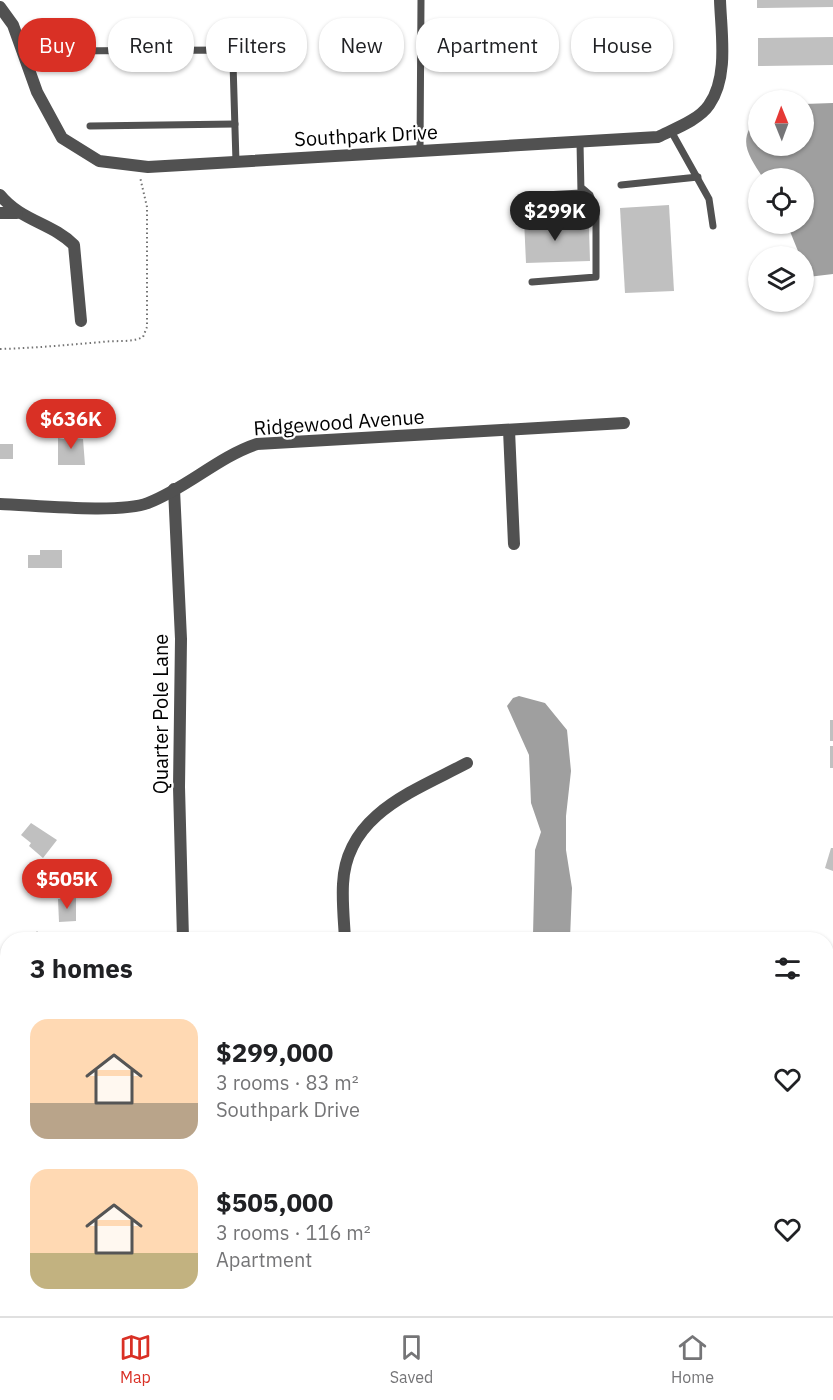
<!DOCTYPE html>
<html lang="en">
<head>
<meta charset="utf-8">
<style>
  body { margin:0; font-family:"IBM Plex Sans",sans-serif; background:#f2f2f2; color:#202124; height:100vh; display:flex; flex-direction:column; font-size:22px; white-space:nowrap }
  * { box-sizing:border-box; margin:0 }
  p { font-size:20px; color:#757577 }
  .icon { flex:none; width:33px; height:33px; fill:none; stroke:currentColor; stroke-width:2; stroke-linecap:round; stroke-linejoin:round }
  .map { position:relative; flex:1; overflow:hidden }
  .details { position:absolute; left:0px; top:932px; width:834px; height:386px; display:flex; flex-direction:column; background:#fff; border-radius:24px 24px 0 0; box-shadow:0 2px 4px #0004 }
  .details>* { flex:none }
  .top-card { position:absolute; left:18px; top:18px; width:798px; height:54px; display:flex; gap:12px }
  .needle { width:39px; rotate:359deg }
  .tools { position:absolute; left:748px; top:90px; display:grid; gap:12px }
  .tools a { display:grid; place-items:center; width:66px; height:66px; border-radius:50%; background:#fff; box-shadow:0 2px 4px #0004; font-size:30px }
  .price { position:absolute; translate:-50% -51px; padding:0 14px; border-radius:21px; background:#d93025; color:#fff; font-size:20px; line-height:39px; filter:drop-shadow(0 2px 3px #0008) }
  .price::after { content:''; position:absolute; left:50%; top:36px; width:18px; height:14px; margin-left:-9px; background:inherit; clip-path:polygon(0 0,100% 0,50% 100%) }
  .price.selected { background:#222; color:#fff }
  ul { padding:0; list-style:none }
  li { display:flex; align-items:center; gap:18px; height:150px; padding:0 30px }
  li span { display:grid; place-items:center; flex:none; width:168px; height:120px; border-radius:18px; color:#555 }
  li>.icon { margin-inline-start:auto }
  span .icon { width:72px; height:72px; fill:#fffc; stroke-width:1 }
  li b { font-size:26px }
  h2 { display:flex; justify-content:space-between; align-items:center; height:72px; padding:0 30px; font-size:26px }
  .tag { padding:0 21px; border-radius:24px; background:#fff; box-shadow:0 2px 4px #0004; font-size:21px; line-height:54px }
  .tag.selected { background:#d93025; color:#fff }
  .tab-bar { display:flex; justify-content:space-around; align-items:center; height:84px; border-top:2px solid #e0e0e0; background:#fff; font-size:16px; color:#757577 }
  .tab-bar a { display:grid; justify-items:center; gap:3px }
  .tab-bar .selected { color:#d93025 }
  .map>svg:first-child { display:block }
  .water { fill:#9f9f9f }
  .building { fill:#c0c0c0 }
  .lines { fill:none; stroke-linecap:round; stroke-linejoin:round }
  .path { stroke:#737373; stroke-width:2; stroke-dasharray:1.5 3; stroke-linecap:butt }
  .lane { stroke:#515151; stroke-width:7 }
  .street { stroke:#515151; stroke-width:12 }
  .secondary { stroke:#1e1e1e; stroke-width:12 }
  .labels { text-anchor:middle; dominant-baseline:central; stroke-width:4.5; stroke-linejoin:round; paint-order:stroke }
  .street-label { font-size:20px; fill:#000; stroke:#fff }
</style>
</head>
<body>
<div class="map">
<svg width="833" height="1316" viewBox="0 0 833 1316">
  <rect width="100%" height="100%" fill="#fff"/>
  <g class="water">
    <path d="M833 103V274L808 277 804 256H800L787 224H804V178H763C748 154 736 140 759 116V146H804V104Z"/>
    <polygon points="519,696 545,703 567,730 571,771 566,816 566,850 572,888 570,939 534,939 533,935 535,850 541,832 531,803 529,755 507,706 513,698"/>
  </g>
  <g class="building">
    <polygon points="757,0 833,0 833,7 757,8"/>
    <polygon points="833,37 833,65 758,66 758,38"/>
    <polygon points="669,205 674,291 625,293 620,208"/>
    <polygon points="568,218 569,229 589,228 590,261 526,263 524,219"/>
    <polygon points="64,427 73,428 73,438 83,439 85,465 58,465 58,438 64,439"/>
    <rect x="0" y="444" width="13" height="15"/>
    <polygon points="40,550 62,550 62,568 28,568 28,555 40,555"/>
    <rect x="830" y="720" width="3" height="21"/>
    <rect x="830" y="746" width="3" height="22"/>
    <polygon points="31,823 57,840 43,858 29,846 31,843 21,835"/>
    <polygon points="831,848 833,848 833,871 825,868"/>
    <polygon points="76,898 76,921 59,922 58,899"/>
    <polygon points="37,931 45,939 30,939"/>
    <rect x="0" y="1234" width="8" height="24"/>
    <polygon points="37,1310 38,1316 11,1316 11,1312"/>
    <polygon points="53,1310 73,1310 73,1316 46,1316 46,1313 53,1312"/>
    <polygon points="83,1310 108,1310 108,1316 84,1316"/>
    <polygon points="121,1310 149,1310 150,1316 122,1316"/>
    <polygon points="211,1310 229,1310 229,1316 204,1316 204,1311"/>
    <polygon points="289,1310 315,1310 316,1316 290,1316"/>
    <polygon points="370,1310 395,1310 395,1313 371,1316"/>
    <polygon points="472,1310 497,1310 498,1316 472,1316"/>
    <polygon points="578,1310 595,1310 596,1316 575,1316"/>
  </g>
  <g class="lines">
    <g class="path">
      <path d="M0 349C35 348 67 345 102 342 116 340 131 343 143 337L147 327V207L140 177"/>
      <polyline points="826,1126 833,1126"/>
      <polyline points="0,1178 8,1177"/>
    </g>
    <g class="lane">
      <polyline points="25,58 59,51 224,50 233,63 236,162"/>
      <polyline points="90,126 235,124"/>
      <polyline points="671,131 709,199 713,226"/>
      <polyline points="420,151 421,0"/>
      <polyline points="621,185 698,177"/>
      <polyline points="526,196 581,193 580,142"/>
      <polyline points="532,282 596,277 596,210 590,195 583,189"/>
    </g>
    <g class="street">
      <path d="M0 7 13 25 37 92 62 138 99 161 148 167 658 137C674 129 699 120 709 105 729 77 721 32 720 0"/>
      <path d="M0 195C21 221 52 223 74 245L81 321"/>
      <polyline points="0,213 17,213"/>
      <polyline points="509,430 514,544"/>
      <polyline points="174,489 181,639 179,787 183,939"/>
      <path d="M0 504C33 505 120 514 148 503 187 488 218 457 257 444L624 423"/>
      <path d="M345 939C344 921 342 902 343 884 346 814 414 791 467 763"/>
      <polyline points="0,1287 8,1287"/>
      <polyline points="176,1310 177,1316"/>
      <polyline points="342,1310 342,1316"/>
      <polyline points="526,1310 527,1316"/>
    </g>
    <g class="secondary">
      <polyline points="826,1098 833,1098"/>
      <polyline points="0,1147 8,1147"/>
    </g>
  </g>
  <g class="labels">
    <g class="street-label">
      <text transform="translate(366 135) rotate(-3)">Southpark Drive</text>
      <text transform="translate(339 422) rotate(-4)">Ridgewood Avenue</text>
      <text transform="translate(160 714) rotate(-90)">Quarter Pole Lane</text>
    </g>
  </g>
</svg>
<div class="tools">
<a><svg class="needle" viewBox="-14 -14 28 28"><path d="M0-13l5 13h-10z" fill="#e53935"/><path d="M0 13l5-13h-10z" fill="#757577"/></svg></a>
<a><svg class="icon" aria-label="locate" viewBox="0 0 24 24"><circle cx="12" cy="12" r="6"/><path d="M12 2v4M12 18v4M2 12h4M18 12h4"/></svg></a>
<a><svg class="icon" aria-label="layers" viewBox="0 0 24 24"><path d="M12 4l9 5-9 5-9-5zM3 14l9 5 9-5"/></svg></a>
</div>
<b class="price selected" style="left:555px;top:242px">$299K</b>
<b class="price" style="left:71px;top:450px">$636K</b>
<b class="price" style="left:67px;top:910px">$505K</b>
<div class="top-card">
<a class="tag selected">Buy</a>
<a class="tag">Rent</a>
<a class="tag">Filters</a>
<a class="tag">New</a>
<a class="tag">Apartment</a>
<a class="tag">House</a>
</div>
<section class="details">
<h2>3 homes<svg class="icon" aria-label="filters" viewBox="0 0 24 24"><path d="M4 7h16M4 17h16"/><circle cx="9" cy="7" r="2"/><circle cx="15" cy="17" r="2"/></svg></h2>
<ul>
<li><span style="background:linear-gradient(#ffd9b3 70%,#b9a48a 0)"><svg class="icon" aria-label="home" viewBox="0 0 24 24"><path d="M3 11l9-7 9 7M6 9v11h12V9"/></svg></span><div><b>$299,000</b><p>3 rooms · 83 m²</p><p>Southpark Drive</p></div><svg class="icon" aria-label="heart" viewBox="0 0 24 24"><path d="M12 20l-8-8c-3-5 5-10 8-4 3-6 11-1 8 4z"/></svg></li>
<li><span style="background:linear-gradient(#ffd9b3 70%,#c2b280 0)"><svg class="icon" aria-label="home" viewBox="0 0 24 24"><path d="M3 11l9-7 9 7M6 9v11h12V9"/></svg></span><div><b>$505,000</b><p>3 rooms · 116 m²</p><p>Apartment</p></div><svg class="icon" aria-label="heart" viewBox="0 0 24 24"><path d="M12 20l-8-8c-3-5 5-10 8-4 3-6 11-1 8 4z"/></svg></li>
</ul>
</section>
</div>
<nav class="tab-bar">
<a class="selected"><svg class="icon" aria-label="map" viewBox="0 0 24 24"><path d="M3 6l6-2 6 2 6-2v14l-6 2-6-2-6 2zM9 4v14M15 6v14"/></svg>Map</a>
<a><svg class="icon" aria-label="saved" viewBox="0 0 24 24"><path d="M7 4h10v16l-5-4-5 4z"/></svg>Saved</a>
<a><svg class="icon" aria-label="home" viewBox="0 0 24 24"><path d="M3 11l9-7 9 7M6 9v11h12V9"/></svg>Home</a>
</nav>
</body>
</html>
